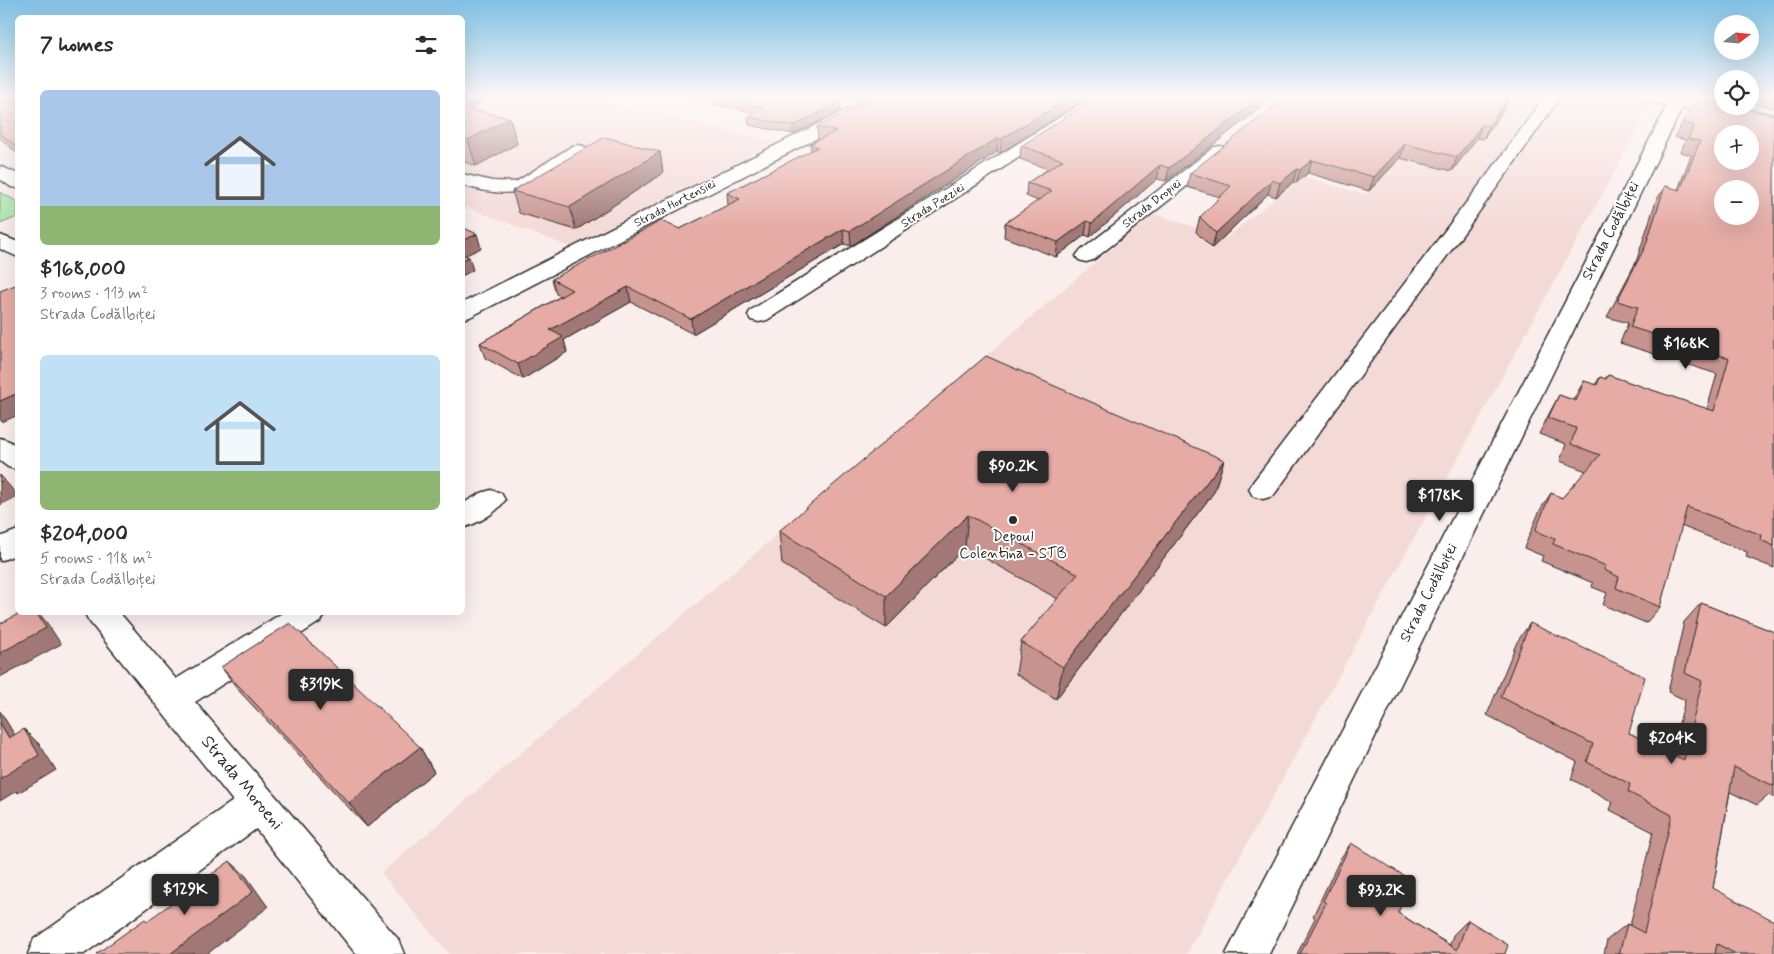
<!DOCTYPE html>
<html lang="en">
<head>
<meta charset="utf-8">
<style>
  body { margin:0; font-family:Mynerve,sans-serif; background:#f7f7f7; color:#2b2b33; height:100vh; display:flex; flex-direction:column; font-size:19px; white-space:nowrap }
  * { box-sizing:border-box; margin:0 }
  p { font-size:16px; color:#7c7c81 }
  .icon { flex:none; width:28px; height:28px; fill:none; stroke:currentColor; stroke-width:2; stroke-linecap:round; stroke-linejoin:round }
  .map { position:relative; flex:1; overflow:hidden }
  .details { position:absolute; left:15px; top:15px; width:450px; height:600px; display:flex; flex-direction:column; background:#fff; border-radius:8px; box-shadow:0 5px 20px #0002 }
  .details>* { flex:none }
  .needle { width:32px; rotate:74deg }
  .tools { position:absolute; left:1714px; top:15px; display:grid; gap:10px }
  .tools a { display:grid; place-items:center; width:45px; height:45px; border-radius:50%; background:#fff; box-shadow:0 5px 20px #0002; font-size:25px }
  .price { position:absolute; translate:-50% -42px; padding:0 11px; border-radius:5px; background:#2b2b2b; color:#fff; font-size:16px; line-height:32px; filter:drop-shadow(0 1px 2px #0008) }
  .price::after { content:''; position:absolute; left:50%; top:30px; width:15px; height:11px; margin-left:-8px; background:inherit; clip-path:polygon(0 0,100% 0,50% 100%) }
  .price.selected { background:#222; color:#fff }
  ul { padding:0; list-style:none }
  li { display:grid; align-content:center; gap:10px; height:265px; padding:0 25px }
  li span { display:grid; place-items:center; height:155px; border-radius:8px; color:#555 }
  li>.icon { margin-inline-start:auto }
  span .icon { width:90px; height:90px; fill:#fffc; stroke-width:1 }
  li b { font-size:21px }
  h2 { display:flex; justify-content:space-between; align-items:center; height:60px; padding:0 25px; font-size:21px }
  .map>svg:first-child { display:block }
  .built { fill:#f4dad7 }
  .green { fill:#ace9b0; stroke:#6c8a6e }
  .lines { fill:none; stroke-linecap:round; stroke-linejoin:round }
  .minor-casing { stroke:#2b2b2b; stroke-width:3 }
  .major-casing { stroke:#2b2b2b; stroke-width:3 }
  .minor { fill:#fff; fill-rule:evenodd }
  .major { fill:#f8deab; fill-rule:evenodd }
  .tram { stroke:#2b2b2b; stroke-width:1 }
  .wall { fill:#c6938e; stroke:#2b2b2b }
  .shaded-wall { fill:#a17874; stroke:#2b2b2b }
  .building { fill:#e6aba5; stroke:#2b2b2b; fill-rule:evenodd }
  .poi-dot { fill:#2b2b2b; stroke:#fff; stroke-width:2 }
  .labels { text-anchor:middle; dominant-baseline:central; stroke-width:4; stroke-linejoin:round; paint-order:stroke }
  .far-street-label { font-size:12px; fill:#2b2b2b; stroke:#fff }
  .street-label { font-size:15px; fill:#2b2b2b; stroke:#fff }
  .poi-label { font-size:15px; fill:#2b2b2b; stroke:#fff }
  .near-street-label { font-size:18px; fill:#2b2b2b; stroke:#fff }
</style>
</head>
<body>
<div class="map">
<svg width="1774" height="954" viewBox="0 0 1774 954">
  <rect width="100%" height="100%" fill="#faeeed"/>
  <filter id="ink" filterUnits="userSpaceOnUse"><feTurbulence type="fractalNoise" baseFrequency=".02" numOctaves="2"/><feDisplacementMap in="SourceGraphic" scale="10" xChannelSelector="R" yChannelSelector="G"/><feConvolveMatrix kernelMatrix="1 2 1 2 8 2 1 2 1" color-interpolation-filters="sRGB"/></filter>
  <g filter="url(#ink)">
    <g class="built">
      <polygon points="462,96 579,96 775,142 570,247 463,206"/>
      <polygon points="1458,96 1620,96 1652,103 1187,954 449,954 381,873 1153,213 1226,238 1302,176 1364,194"/>
    </g>
    <polygon class="green" points="0,192 18,202 17,217 0,224"/>
    <g class="lines">
      <g class="minor-casing">
        <g id="minor">
          <polygon points="874,96 895,96 893,99 470,317 462,319 462,303"/>
          <polygon points="1094,96 1114,96 767,320 759,322 751,320 748,315 751,310"/>
          <polygon points="1545,96 1561,96 1510,169 1273,496 1263,499 1253,496 1249,489 1253,482 1498,161"/>
          <polygon points="1667,96 1683,96 1681,110 1269,954 1226,954 1665,110"/>
          <path d="M578 145 584 146 587 150 584 154C534 186 525 204 462 185V174L492 181 516 182 572 146Z"/>
          <polygon points="1220,146 1226,147 1229,151 1226,155 1093,260 1086,262 1079,260 1076,256 1079,252 1214,147"/>
          <polygon points="0,166 18,174 18,188 11,187 0,179"/>
          <polygon points="0,235 18,242 18,257 0,249"/>
          <polygon points="0,438 9,441 18,447 18,470 8,467 0,461"/>
          <path d="M491 490 501 493 505 500C497 513 477 524 462 528V504L481 493Z"/>
          <polygon points="18,530 18,554 0,561 0,537"/>
          <polygon points="84,612 119,612 176,679 284,612 326,612 321,621 195,702 398,939 404,954 356,954 256,829 84,954 28,954 34,939 233,801 89,621"/>
        </g>
      </g>
      <g class="major-casing">
        <polygon id="major" points="1639,96 1671,96 1774,118 1774,128 1647,101 1641,99"/>
      </g>
      <use href="#minor" class="minor"/>
      <use href="#major" class="major"/>
      <g class="tram">
        <polyline points="1677,96 1722,105"/>
        <polyline points="1739,106 1774,114"/>
      </g>
    </g>
    <g class="wall">
      <polygon points="0,96 18,96 18,154 0,138"/>
      <polygon points="462,96 494,96 468,109 510,118 517,144 476,166 465,162 462,164"/>
      <polygon points="679,96 812,96 840,103 840,111 793,134 749,125 748,117 754,113"/>
      <polygon points="836,96 870,96 860,102"/>
      <polygon points="1090,96 1000,153 997,152 851,246 844,244 693,334 631,302 564,340 567,352 523,379 485,358 480,343 561,296 556,294 552,279 680,229 728,205 727,193 811,151 810,144 818,140 817,127"/>
      <polygon points="1276,96 1166,181 1157,179 1090,237 1085,235 1056,257 1004,237 1005,223 1038,201 1026,196 1027,183 1048,169 1020,159 1021,146"/>
      <polygon points="1750,96 1774,96 1774,108 1750,103"/>
      <polygon points="1697,99 1774,115 1774,568 1746,557 1747,552 1681,526 1660,607 1646,623 1603,605 1607,593 1592,587 1593,583 1541,561 1543,556 1524,548 1540,510 1551,493 1562,498 1586,471 1560,461 1566,444 1539,434 1550,412 1559,395 1573,400 1584,381 1595,385 1600,377 1605,379 1608,375 1707,409 1717,374 1620,343 1628,323 1607,317 1636,262 1656,201 1665,186 1678,190 1691,155 1680,152 1686,140 1674,137"/>
      <polygon points="1456,101 1505,108 1483,139 1477,138 1452,171 1400,158 1369,191 1308,173 1296,183 1293,182 1276,197 1268,194 1212,248 1196,232 1200,217 1220,197 1187,187 1190,173"/>
      <polygon points="660,152 663,173 576,230 519,213 512,191"/>
      <polygon points="1224,460 1214,492 1056,699 1016,674 1021,642 1058,599 965,547 886,628 782,564 779,531"/>
      <polygon points="1701,603 1774,632 1774,798 1769,795 1757,805 1730,792 1713,888 1774,954 1604,954 1607,940 1627,924 1630,925 1653,832 1610,810 1613,802 1571,779 1577,762 1487,715 1517,642 1530,623 1629,733 1671,754 1685,700 1668,692 1684,622"/>
      <polygon points="221,667 420,747 434,772 367,827 240,692"/>
      <polygon points="1351,843 1398,913 1450,945 1453,935 1468,920 1505,954 1297,954 1315,918 1313,916 1340,859"/>
    </g>
    <g class="shaded-wall">
      <polygon points="462,96 494,96 462,112"/>
      <polygon points="860,96 870,96 860,102"/>
      <polygon points="1072,96 1090,96 1000,153 1001,139"/>
      <polygon points="1263,96 1276,96 1166,181 1169,168"/>
      <polygon points="1510,96 1505,108 1483,139 1489,126"/>
      <polygon points="840,103 840,111 793,134 793,126"/>
      <polygon points="510,118 517,144 476,166 468,140"/>
      <polygon points="1482,125 1477,138 1452,171 1457,157"/>
      <polygon points="998,138 997,152 851,246 850,231"/>
      <polygon points="1405,144 1400,158 1369,191 1374,177"/>
      <polygon points="660,152 663,173 576,230 570,207"/>
      <polygon points="462,153 465,162 462,164"/>
      <polygon points="1312,160 1308,173 1296,183 1300,170"/>
      <polygon points="1160,165 1157,179 1090,237 1092,223"/>
      <polygon points="1297,169 1293,182 1276,197 1280,183"/>
      <polygon points="1272,180 1268,194 1212,248 1216,233"/>
      <polygon points="1087,221 1085,235 1056,257 1058,242"/>
      <polygon points="843,229 844,244 693,334 691,319"/>
      <polygon points="477,234 481,248 462,257 462,241"/>
      <polygon points="469,257 473,270 462,276 462,260"/>
      <polygon points="628,287 631,302 564,340 567,352 523,379 518,364 550,330"/>
      <polygon points="18,393 18,415 2,422 0,419 0,401"/>
      <polygon points="1224,460 1214,492 1056,699 1063,667"/>
      <polygon points="0,475 18,496 0,505"/>
      <polygon points="968,515 965,547 886,628 886,596"/>
      <polygon points="36,612 38,612 47,623 61,644 0,677 0,653"/>
      <polygon points="0,711 26,753 9,738 0,723"/>
      <polygon points="24,729 40,745 56,770 18,793 16,791 0,801 0,776"/>
      <polygon points="420,747 434,772 367,827 349,803"/>
      <polygon points="230,861 246,876 268,907 207,954 170,954"/>
    </g>
    <g class="building">
      <polygon points="0,96 18,96 18,148 0,133"/>
      <polygon points="715,96 812,96 840,103 793,126 748,117 763,107"/>
      <polygon points="878,96 1072,96 1001,139 998,138 850,231 843,229 691,319 628,287 550,330 563,337 518,364 480,343 572,290 552,279 661,221 680,229 740,199 727,193 818,147 810,144 836,131 817,127"/>
      <polygon points="1098,96 1263,96 1169,168 1160,165 1092,223 1087,221 1058,242 1005,223 1052,191 1027,183 1063,160 1021,146"/>
      <polygon points="1287,96 1436,96 1456,101 1459,96 1509,96 1489,126 1482,125 1457,157 1405,144 1374,177 1312,160 1300,170 1297,169 1280,183 1272,180 1216,233 1200,217 1231,186 1190,173"/>
      <path d="M1697 99 1722 104V106H1734L1774 115V546L1761 540 1762 535 1687 507 1660 607 1616 588 1619 577 1604 570 1606 566 1553 544 1555 539 1535 531 1551 493 1562 498 1600 455 1571 444 1576 428 1548 418 1559 395 1576 401 1584 381 1597 385 1600 377 1606 379 1608 375 1714 411 1729 358 1630 327 1638 307 1617 301 1645 247 1665 186 1680 190 1700 141 1688 139 1694 126 1682 123ZM1722 134H1750V161H1722ZM1722 189H1750V216H1722Z"/>
      <polygon points="462,108 510,118 468,140 462,138"/>
      <polygon points="605,137 660,152 570,207 512,191"/>
      <polygon points="462,227 477,234 462,241"/>
      <polygon points="462,254 469,257 462,260"/>
      <polygon points="18,284 18,393 0,401 0,291"/>
      <polygon points="986,356 1224,460 1063,667 1021,642 1078,574 968,515 886,596 779,531"/>
      <polygon points="0,475 4,480 0,482"/>
      <polygon points="1701,603 1774,632 1774,786 1734,767 1713,888 1774,921 1774,954 1736,954 1717,944 1715,954 1619,954 1627,924 1644,933 1672,815 1628,792 1630,784 1587,762 1593,744 1501,697 1530,623 1645,677 1629,733 1684,760 1702,681 1685,673"/>
      <polygon points="22,612 36,612 46,628 0,653 0,624"/>
      <polygon points="290,623 420,747 349,803 221,667"/>
      <polygon points="0,723 9,738 24,729 39,755 1,778 0,777"/>
      <polygon points="1351,843 1411,880 1398,913 1457,950 1468,920 1508,945 1505,954 1300,954 1326,903 1323,901"/>
      <polygon points="230,861 253,892 170,954 96,954 145,919 147,921"/>
    </g>
  </g>
  <linearGradient id="sky" x2="0" y2="1"><stop stop-color="#7fc0e4"/><stop offset="0.42" stop-color="#fdf7f7"/><stop offset="1" stop-color="#fdf7f7" stop-opacity="0"/></linearGradient>
  <rect width="1774" height="230" fill="url(#sky)"/>
  <circle class="poi-dot" cx="1013" cy="520" r="5"/>
  <g class="labels">
    <g class="far-street-label">
      <text transform="translate(675 204) rotate(-27)">Strada Hortensiei</text>
      <text transform="translate(1152 204) rotate(-38)">Strada Dropiei</text>
      <text transform="translate(933 206) rotate(-32)">Strada Poeziei</text>
    </g>
    <g class="street-label">
      <text transform="translate(1611 231) rotate(-63)">Strada Codălbiței</text>
      <text transform="translate(1429 593) rotate(-63)">Strada Codălbiței</text>
    </g>
    <g class="poi-label">
      <text x="1013" y="537">Depoul<tspan x="1013" dy="17">Colentina - STB</tspan></text>
    </g>
    <g class="near-street-label">
      <text transform="translate(242 783) rotate(50)">Strada Moroeni</text>
    </g>
  </g>
</svg>
<div class="tools">
<a><svg class="needle" viewBox="-14 -14 28 28"><path d="M0-13l5 13h-10z" fill="#e53935"/><path d="M0 13l5-13h-10z" fill="#7c7c81"/></svg></a>
<a><svg class="icon" aria-label="locate" viewBox="0 0 24 24"><circle cx="12" cy="12" r="6"/><path d="M12 2v4M12 18v4M2 12h4M18 12h4"/></svg></a>
<a>+</a>
<a>−</a>
</div>
<b class="price selected" style="left:1686px;top:370px">$168K</b>
<b class="price" style="left:1013px;top:493px">$90.2K</b>
<b class="price" style="left:1440px;top:522px">$178K</b>
<b class="price" style="left:321px;top:711px">$319K</b>
<b class="price" style="left:1672px;top:765px">$204K</b>
<b class="price" style="left:185px;top:916px">$129K</b>
<b class="price" style="left:1381px;top:917px">$93.2K</b>
<section class="details">
<h2>7 homes<svg class="icon" aria-label="filters" viewBox="0 0 24 24"><path d="M4 7h16M4 17h16"/><circle cx="9" cy="7" r="2"/><circle cx="15" cy="17" r="2"/></svg></h2>
<ul>
<li><span style="background:linear-gradient(#a9c7e8 75%,#8fb573 0)"><svg class="icon" aria-label="home" viewBox="0 0 24 24"><path d="M3 11l9-7 9 7M6 9v11h12V9"/></svg></span><div><b>$168,000</b><p>3 rooms · 113 m²</p><p>Strada Codălbiței</p></div></li>
<li><span style="background:linear-gradient(#bfe0f5 75%,#8fb573 0)"><svg class="icon" aria-label="home" viewBox="0 0 24 24"><path d="M3 11l9-7 9 7M6 9v11h12V9"/></svg></span><div><b>$204,000</b><p>5 rooms · 118 m²</p><p>Strada Codălbiței</p></div></li>
</ul>
</section>
</div>
</body>
</html>
